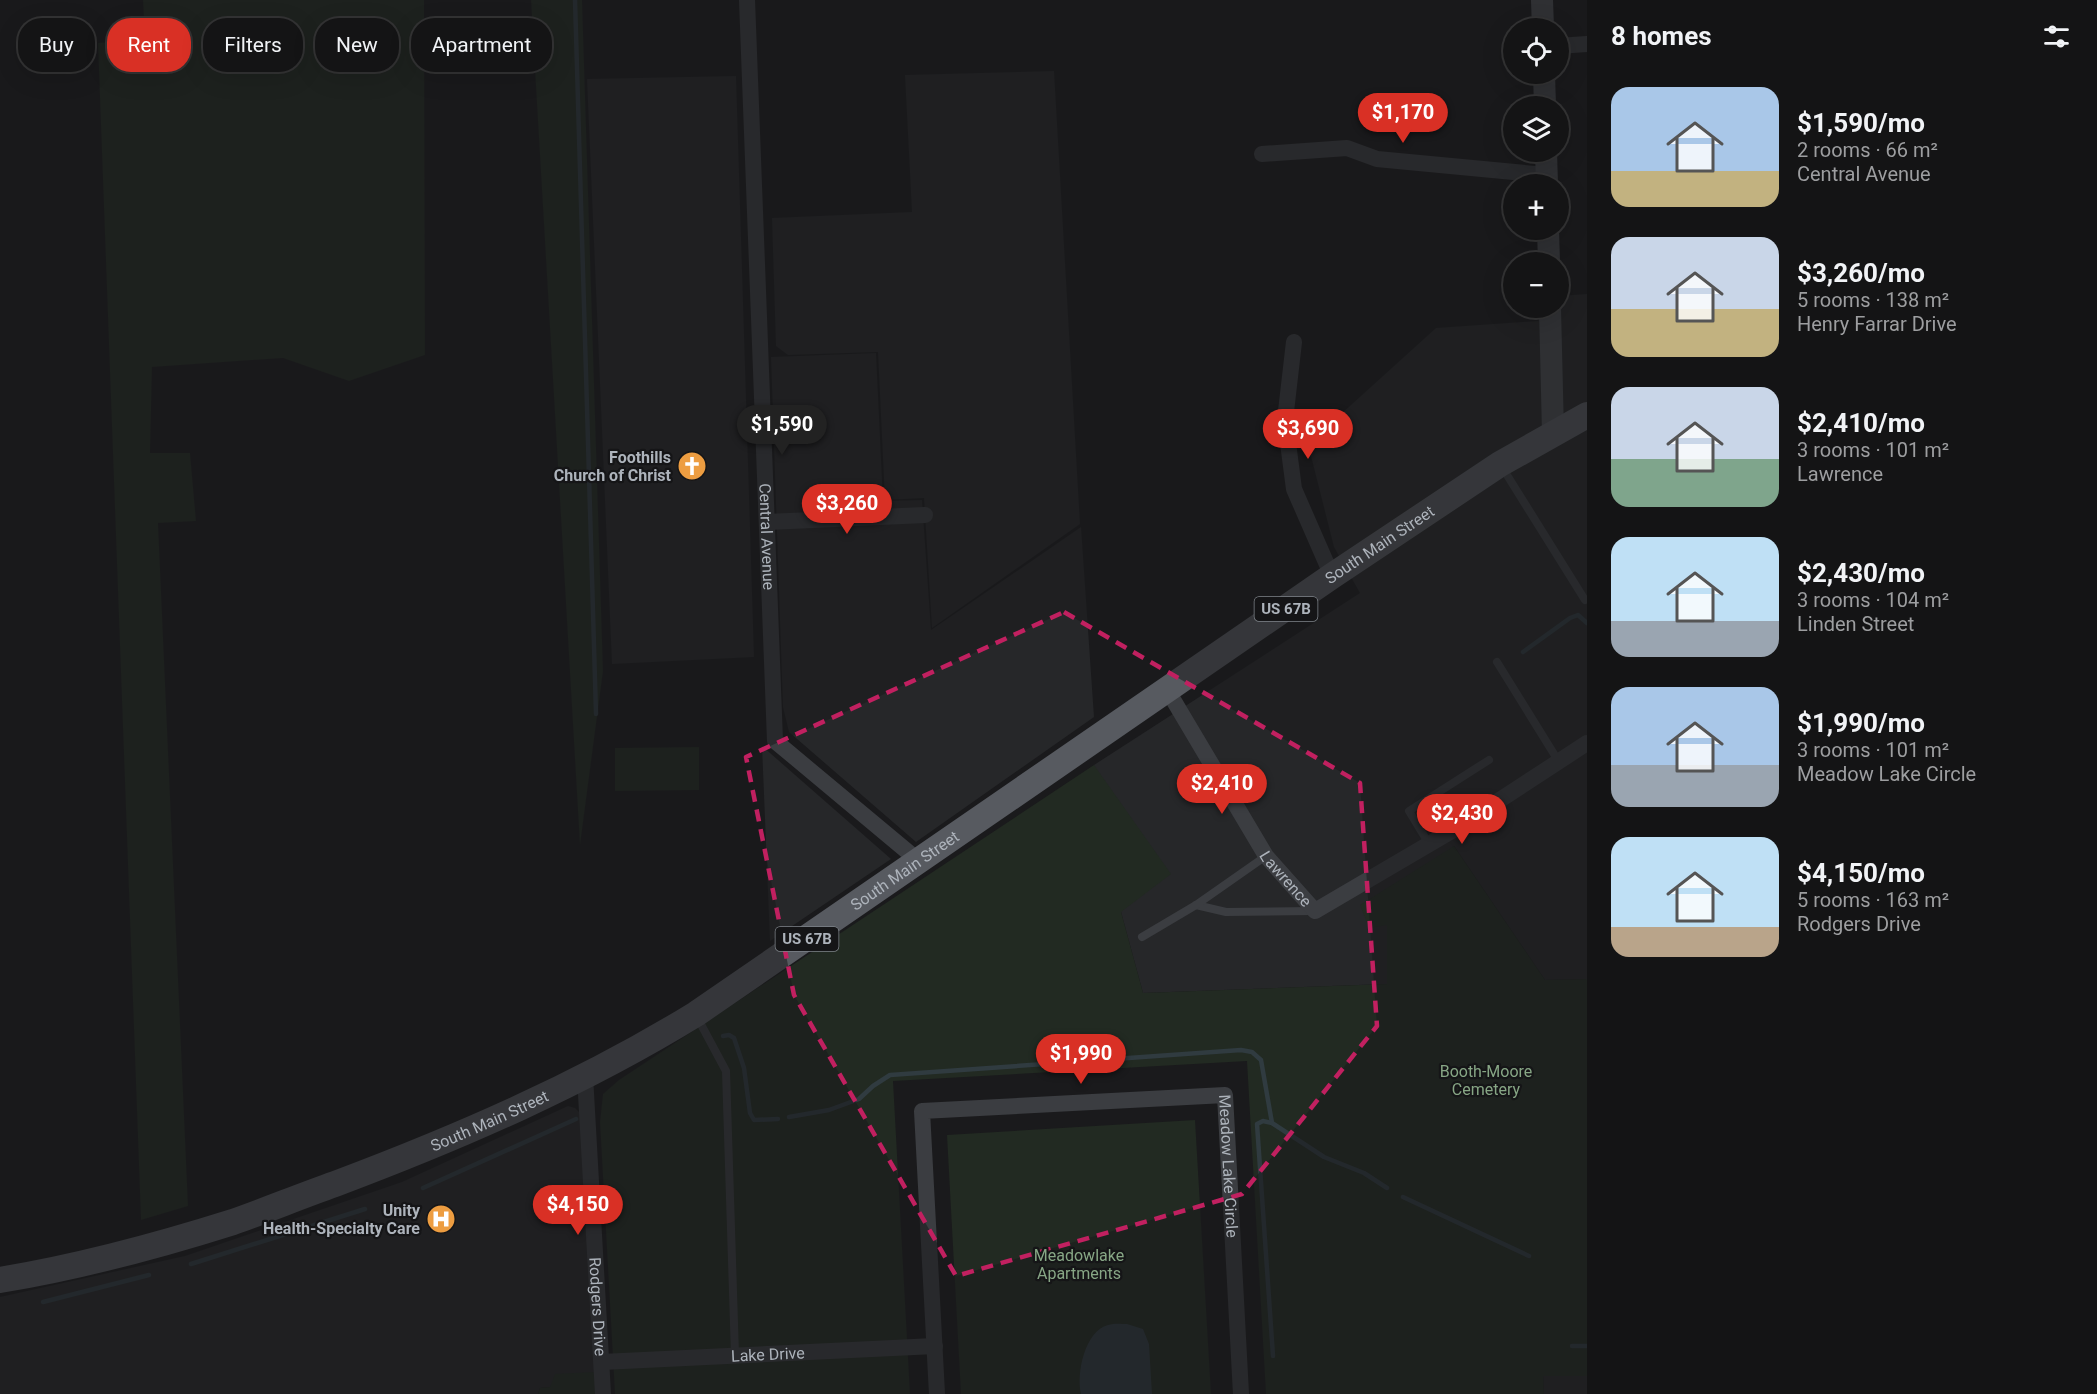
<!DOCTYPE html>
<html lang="en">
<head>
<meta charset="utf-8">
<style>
  body { margin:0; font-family:Roboto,sans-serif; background:#212122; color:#f1f3f6; height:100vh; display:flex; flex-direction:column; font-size:22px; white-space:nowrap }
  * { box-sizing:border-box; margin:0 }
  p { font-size:20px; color:#9d9ea0 }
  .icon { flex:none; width:33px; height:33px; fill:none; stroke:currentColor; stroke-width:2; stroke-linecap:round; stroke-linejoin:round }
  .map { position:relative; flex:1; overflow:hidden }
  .side { display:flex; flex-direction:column; background:#141415; width:510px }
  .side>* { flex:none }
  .hud { position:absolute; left:18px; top:18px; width:570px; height:54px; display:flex; gap:12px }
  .controls { position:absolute; left:1503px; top:18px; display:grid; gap:12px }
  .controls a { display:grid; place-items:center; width:66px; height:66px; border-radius:50%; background:#141415; box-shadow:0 6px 24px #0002,0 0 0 2px #333334; font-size:30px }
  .price { position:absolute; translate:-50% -51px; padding:0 14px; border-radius:21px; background:#d93025; color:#fff; font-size:20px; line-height:39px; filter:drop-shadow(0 2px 3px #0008) }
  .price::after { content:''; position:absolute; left:50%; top:36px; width:18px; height:14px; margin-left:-9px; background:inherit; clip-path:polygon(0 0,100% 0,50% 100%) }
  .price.selected { background:#222; color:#fff }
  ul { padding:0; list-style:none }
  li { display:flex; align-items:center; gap:18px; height:150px; padding:0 24px }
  li span { display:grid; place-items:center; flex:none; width:168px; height:120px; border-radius:18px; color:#555 }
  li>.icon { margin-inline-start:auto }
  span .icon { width:72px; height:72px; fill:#fffc; stroke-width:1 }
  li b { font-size:26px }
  h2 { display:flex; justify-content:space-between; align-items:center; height:72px; padding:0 24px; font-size:26px }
  .tag { padding:0 21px; border-radius:24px; background:#141415; box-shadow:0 6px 24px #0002,0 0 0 2px #333334; font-size:21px; line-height:54px }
  .tag.selected { background:#d93025; color:#fff }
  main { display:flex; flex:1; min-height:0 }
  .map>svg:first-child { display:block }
  .built { fill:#262729 }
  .green { fill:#222a22 }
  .water { fill:#303b40 }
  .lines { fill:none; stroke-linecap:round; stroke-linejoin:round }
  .stream { stroke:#303b40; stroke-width:4.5 }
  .lane { stroke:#3b3d41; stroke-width:8 }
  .street { stroke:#3b3d41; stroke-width:16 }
  .secondary { stroke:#494c51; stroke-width:22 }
  .primary { stroke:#575a60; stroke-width:26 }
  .marked { fill:none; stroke:#c12060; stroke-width:4.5; stroke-dasharray:12 8; stroke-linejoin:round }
  .labels { text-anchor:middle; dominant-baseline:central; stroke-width:4.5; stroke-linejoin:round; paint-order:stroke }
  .shield { fill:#151517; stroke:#7f848a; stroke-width:1.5 }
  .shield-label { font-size:15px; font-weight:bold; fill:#adb3bb }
  .poi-label { font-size:16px; font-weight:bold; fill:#adb3bb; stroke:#151517; text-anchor:end }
  .street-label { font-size:16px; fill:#adb3bb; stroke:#151517 }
  .park-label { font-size:16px; fill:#87a685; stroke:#151517 }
</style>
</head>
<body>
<main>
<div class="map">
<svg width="1587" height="1394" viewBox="0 0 1587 1394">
  <rect width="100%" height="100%" fill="#1a1a1c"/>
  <g class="built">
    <polygon points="1054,71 1080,524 932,628 924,498 885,500 878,352 788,355 776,346 772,218 912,212 905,75"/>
    <polygon points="736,76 754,657 612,664 587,79"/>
    <polygon points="1587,294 1587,979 1545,980 1454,846 1387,925 1387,984 1143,993 1121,912 1094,765 1360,593 1334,547 1308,444 1436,328 1538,321 1548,308 1558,308 1559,296"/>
    <polygon points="876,353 883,501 922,500 931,630 1081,527 1094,717 916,842 789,732 783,707 771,357"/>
    <polygon points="762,746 891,859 770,941"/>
    <polygon points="568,1106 575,1108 580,1113 595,1372 550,1387 540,1388 538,1394 0,1394 0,1297 185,1256 402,1182"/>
    <polygon points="1543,1376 1587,1376 1587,1394 1544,1394"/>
  </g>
  <g class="green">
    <polygon points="143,0 424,0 425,355 349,381 283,358 152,367 150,453 190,453 196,521 158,523 188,1206 141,1220 98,43 145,39"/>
    <polygon points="531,0 582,0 603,671 580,845"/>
    <polygon points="699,747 699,790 615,791 615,748"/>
    <polygon points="1094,765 1171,874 1121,912 1143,993 1387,984 1387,925 1369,928 1360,905 1454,846 1545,980 1587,979 1587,1376 1543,1376 1544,1394 1266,1394 1247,1061 893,1081 910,1394 615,1394 600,1122 603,1094 619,1080"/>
    <polygon points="1195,1120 1211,1394 961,1394 947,1135"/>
    <polygon points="595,1372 596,1394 538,1394 540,1388 550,1387 555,1374"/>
  </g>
  <path class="water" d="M1127 1324 1143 1329 1149 1344 1152 1394H1081C1076 1373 1085 1331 1108 1325 1114 1323 1122 1324 1127 1324Z"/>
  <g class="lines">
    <g class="stream">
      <polyline points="575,0 596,714"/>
      <polyline points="1523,652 1570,618 1578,615 1587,623"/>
      <polyline points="723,1036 729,1035 734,1038 744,1068 750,1113 754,1120 778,1119"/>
      <polyline points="789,1117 829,1110 859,1099 873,1086 890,1075 1241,1050 1252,1052 1261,1060 1272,1123"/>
      <polyline points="423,1188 576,1119"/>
      <polyline points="1403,1197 1529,1256"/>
      <polyline points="191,1264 365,1209"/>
      <polyline points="43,1302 149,1275"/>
      <polyline points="1572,1346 1587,1346"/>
      <polyline points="1273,1356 1257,1124 1263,1121 1272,1123 1324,1157 1364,1173 1387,1188"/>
    </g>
    <g class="lane">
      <polyline points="1502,467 1585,600"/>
      <polyline points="1497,662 1559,762"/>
      <polyline points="1429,844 1409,811 1489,760"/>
      <polyline points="1196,905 1226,912 1314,911"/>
      <polyline points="1142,937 1196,905 1266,856"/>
      <polyline points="696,1015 726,1071 735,1355"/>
    </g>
    <g class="street">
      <path id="s1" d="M747 0 775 741 920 862"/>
      <polyline points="1558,46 1587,44"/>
      <polyline points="1262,154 1347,148 1377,159 1546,175"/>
      <polyline points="1294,342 1285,420 1294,489 1332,576"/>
      <polyline points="767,522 925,515"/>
      <path id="s2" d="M1168 691 1266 856 1315 911 1460 826 1587 743"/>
      <path id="s3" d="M585 1076 603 1394"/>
      <path id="s4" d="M602 1362 935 1346"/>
      <path id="s5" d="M937 1394 922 1111 1225 1095 1241 1394"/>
    </g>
    <g class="secondary">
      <polyline points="1542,0 1543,28"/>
      <polyline points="1544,74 1545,106"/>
      <polyline points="1546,152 1547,184"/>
      <polyline points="1548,230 1549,262"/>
      <polyline points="1550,308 1553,433"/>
    </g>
    <path class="primary" id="s6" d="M0 1280C79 1267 157 1246 233 1222 267 1210 301 1196 335 1184 460 1137 582 1084 696 1014L1332 576 1500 464 1587 415"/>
  </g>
  <path d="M0 0H1587V1394H0ZM1064 612 1360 783 1377 1026 1242 1194 956 1276 794 995 746 757Z" fill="#1a1a1c" fill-opacity=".55" fill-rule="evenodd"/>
  <path class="marked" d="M1064 612 1360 783 1377 1026 1242 1194 956 1276 794 995 746 757Z"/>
  <defs>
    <g id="church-disc" transform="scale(1.5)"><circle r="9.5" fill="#ed9d41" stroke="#151517"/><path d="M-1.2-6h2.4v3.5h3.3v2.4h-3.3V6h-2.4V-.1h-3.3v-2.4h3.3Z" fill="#fff"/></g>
    <g id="hospital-disc" transform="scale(1.5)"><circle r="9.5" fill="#ed9d41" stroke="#151517"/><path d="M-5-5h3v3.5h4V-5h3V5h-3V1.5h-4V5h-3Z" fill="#fff"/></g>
  </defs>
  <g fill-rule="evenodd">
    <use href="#church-disc" x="692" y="466"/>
    <use href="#hospital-disc" x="441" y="1219"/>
  </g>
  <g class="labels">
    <g class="shield">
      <rect x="1254.5" y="597" width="63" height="24" rx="4.5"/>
      <rect x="775.5" y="927" width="63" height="24" rx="4.5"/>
    </g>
    <g class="shield-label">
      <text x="1286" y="609">US 67B</text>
      <text x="807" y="939">US 67B</text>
    </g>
    <g class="poi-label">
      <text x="671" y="457">Foothills<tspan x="671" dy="18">Church of Christ</tspan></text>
      <text x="420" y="1210">Unity<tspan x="420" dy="18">Health-Specialty Care</tspan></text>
    </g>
    <g class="street-label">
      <text stroke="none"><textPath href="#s1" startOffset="537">Central Avenue</textPath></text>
      <text stroke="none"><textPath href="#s6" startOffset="1578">South Main Street</textPath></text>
      <text stroke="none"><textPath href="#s6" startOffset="1002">South Main Street</textPath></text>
      <text stroke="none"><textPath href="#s2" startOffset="222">Lawrence</textPath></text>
      <text stroke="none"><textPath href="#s6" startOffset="516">South Main Street</textPath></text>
      <text stroke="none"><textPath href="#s5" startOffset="658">Meadow Lake Circle</textPath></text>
      <text stroke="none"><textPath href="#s3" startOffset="231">Rodgers Drive</textPath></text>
      <text stroke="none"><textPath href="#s4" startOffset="166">Lake Drive</textPath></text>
    </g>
    <g class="park-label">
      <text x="1486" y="1071">Booth-Moore<tspan x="1486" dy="18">Cemetery</tspan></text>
      <text x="1079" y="1255">Meadowlake<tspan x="1079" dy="18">Apartments</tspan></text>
    </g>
  </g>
</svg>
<div class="controls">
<a><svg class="icon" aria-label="locate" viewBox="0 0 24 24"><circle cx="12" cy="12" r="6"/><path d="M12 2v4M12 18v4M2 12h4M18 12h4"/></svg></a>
<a><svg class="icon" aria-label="layers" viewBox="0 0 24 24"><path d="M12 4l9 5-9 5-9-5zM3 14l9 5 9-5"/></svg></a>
<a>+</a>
<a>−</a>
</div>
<b class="price" style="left:1403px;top:144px">$1,170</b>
<b class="price selected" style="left:782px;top:456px">$1,590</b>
<b class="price" style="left:1308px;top:460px">$3,690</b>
<b class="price" style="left:847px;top:535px">$3,260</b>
<b class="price" style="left:1222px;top:815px">$2,410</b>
<b class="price" style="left:1462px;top:845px">$2,430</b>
<b class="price" style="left:1081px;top:1085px">$1,990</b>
<b class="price" style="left:578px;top:1236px">$4,150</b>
<div class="hud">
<a class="tag">Buy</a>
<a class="tag selected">Rent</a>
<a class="tag">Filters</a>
<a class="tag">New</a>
<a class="tag">Apartment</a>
</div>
</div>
<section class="side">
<h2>8 homes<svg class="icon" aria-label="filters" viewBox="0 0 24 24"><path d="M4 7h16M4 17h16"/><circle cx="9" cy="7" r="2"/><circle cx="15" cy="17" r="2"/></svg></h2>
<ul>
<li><span style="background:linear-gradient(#a9c7e8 70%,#c2b280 0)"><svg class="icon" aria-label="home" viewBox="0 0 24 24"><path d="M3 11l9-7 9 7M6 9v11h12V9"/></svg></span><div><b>$1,590/mo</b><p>2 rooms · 66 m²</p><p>Central Avenue</p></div></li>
<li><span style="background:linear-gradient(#c9d6e8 60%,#c2b280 0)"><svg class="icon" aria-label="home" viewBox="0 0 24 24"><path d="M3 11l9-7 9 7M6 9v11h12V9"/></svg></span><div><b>$3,260/mo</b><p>5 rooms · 138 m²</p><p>Henry Farrar Drive</p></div></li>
<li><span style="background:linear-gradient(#c9d6e8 60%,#7fa58c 0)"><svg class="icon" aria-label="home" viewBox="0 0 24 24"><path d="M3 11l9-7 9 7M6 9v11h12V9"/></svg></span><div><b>$2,410/mo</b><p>3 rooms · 101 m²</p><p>Lawrence</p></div></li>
<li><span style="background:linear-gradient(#bfe0f5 70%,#9aa5b1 0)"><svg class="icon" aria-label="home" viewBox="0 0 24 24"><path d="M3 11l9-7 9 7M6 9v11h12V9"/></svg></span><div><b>$2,430/mo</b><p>3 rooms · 104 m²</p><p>Linden Street</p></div></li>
<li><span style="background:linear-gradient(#a9c7e8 65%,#9aa5b1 0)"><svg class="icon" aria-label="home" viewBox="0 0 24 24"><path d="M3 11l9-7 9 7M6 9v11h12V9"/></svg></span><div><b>$1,990/mo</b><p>3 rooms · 101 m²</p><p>Meadow Lake Circle</p></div></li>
<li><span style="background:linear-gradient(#bfe0f5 75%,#b9a48a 0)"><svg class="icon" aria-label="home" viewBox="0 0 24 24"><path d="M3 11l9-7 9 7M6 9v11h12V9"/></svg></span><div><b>$4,150/mo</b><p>5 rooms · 163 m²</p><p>Rodgers Drive</p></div></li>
</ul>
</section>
</main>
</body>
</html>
